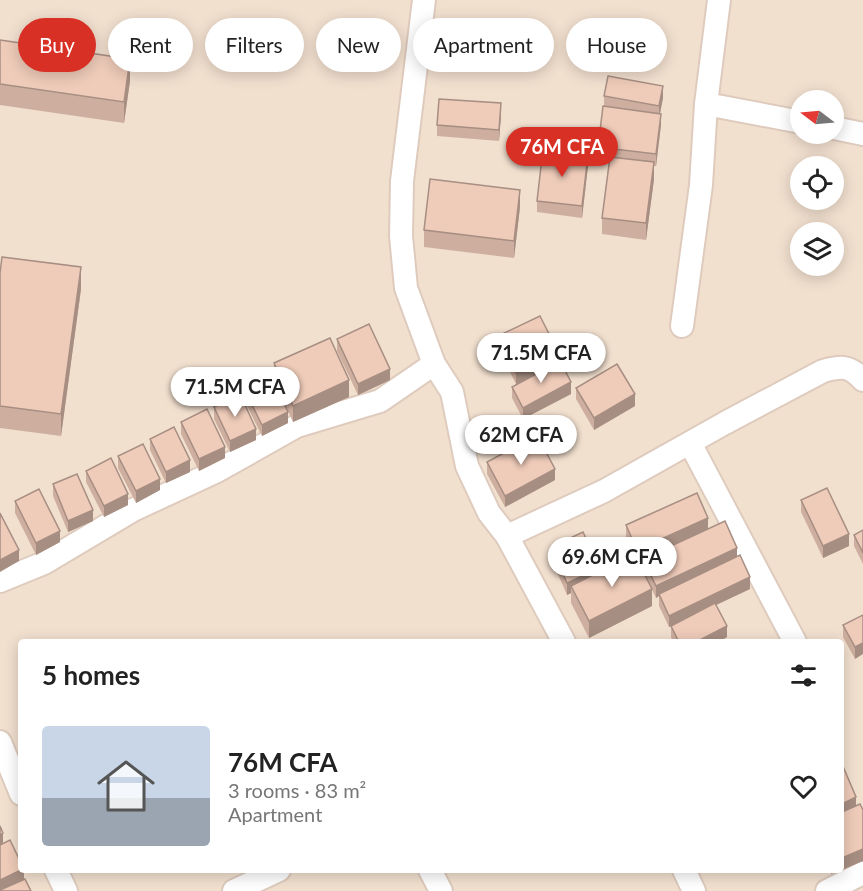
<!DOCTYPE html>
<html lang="en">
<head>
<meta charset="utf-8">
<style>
  body { margin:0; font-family:Lato,sans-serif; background:#f6f6f6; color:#222; height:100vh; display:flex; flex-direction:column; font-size:22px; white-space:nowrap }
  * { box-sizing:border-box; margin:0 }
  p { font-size:20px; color:#767676 }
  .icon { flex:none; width:33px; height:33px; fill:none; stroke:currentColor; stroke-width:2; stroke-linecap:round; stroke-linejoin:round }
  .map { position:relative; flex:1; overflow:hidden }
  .side { position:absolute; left:18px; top:639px; width:826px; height:234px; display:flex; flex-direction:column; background:#fff; border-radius:6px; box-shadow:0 3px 15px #0003 }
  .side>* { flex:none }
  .banner { position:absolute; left:18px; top:18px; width:828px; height:54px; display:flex; gap:12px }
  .needle { width:39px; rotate:286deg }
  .buttons { position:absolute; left:790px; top:90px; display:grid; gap:12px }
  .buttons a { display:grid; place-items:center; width:54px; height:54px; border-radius:50%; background:#fff; box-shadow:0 3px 15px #0003; font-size:30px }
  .price { position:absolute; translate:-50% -51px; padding:0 14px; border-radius:21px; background:#fff; color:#222; font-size:20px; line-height:39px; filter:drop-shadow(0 2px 3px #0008) }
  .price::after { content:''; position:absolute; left:50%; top:36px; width:18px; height:14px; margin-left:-9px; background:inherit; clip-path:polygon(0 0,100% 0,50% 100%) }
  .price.on { background:#d93025; color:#fff }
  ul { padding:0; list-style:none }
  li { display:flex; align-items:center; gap:18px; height:150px; padding:0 24px }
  li span { display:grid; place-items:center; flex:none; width:168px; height:120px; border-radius:6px; color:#555 }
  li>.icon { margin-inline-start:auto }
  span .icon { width:72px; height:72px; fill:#fffc; stroke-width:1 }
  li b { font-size:26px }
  h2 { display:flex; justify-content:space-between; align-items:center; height:72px; padding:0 24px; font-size:26px }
  .tag { padding:0 21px; border-radius:27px; background:#fff; box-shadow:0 3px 15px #0003; font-size:21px; line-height:54px }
  .tag.on { background:#d93025; color:#fff }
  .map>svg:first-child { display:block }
  .residential { fill:#f2e0cf; fill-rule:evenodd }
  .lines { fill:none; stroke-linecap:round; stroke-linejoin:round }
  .minor-casing { stroke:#decbbd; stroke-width:26 }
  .minor { stroke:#fff; stroke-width:22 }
  .wall { fill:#ceaf9f }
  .shaded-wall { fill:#a78e82 }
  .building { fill:#efcbb9; stroke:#a78e82; stroke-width:1.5 }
</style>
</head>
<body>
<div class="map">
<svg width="863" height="891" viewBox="0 0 863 891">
  <rect width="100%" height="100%" fill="#fbefe0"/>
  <path class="residential" d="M0 0H863V891H0ZM801 100H834V134H801ZM801 166H834V200H801ZM801 232H834V266H801ZM21 642H842V870H21Z"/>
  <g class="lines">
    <g class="minor-casing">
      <g id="minor">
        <polyline points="424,0 402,181 401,236 406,288 434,364 452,392 467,466 489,513 507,536 564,642"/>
        <polyline points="706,104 801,122"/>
        <polyline points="834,128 863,134"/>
        <polyline points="682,326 701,185 706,104 719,0"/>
        <polyline points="690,443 795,642"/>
        <path d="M507 536 604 491 725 423 823 371C841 366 849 365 863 380"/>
        <polyline points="0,581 44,563 133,510 217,471 297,426 380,401 434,364"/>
        <polyline points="0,742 21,794"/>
        <polyline points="56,870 66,891"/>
        <polyline points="430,870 441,891"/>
        <polyline points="684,870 694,891"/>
        <polyline points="234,891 279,870"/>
        <polyline points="827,891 863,873"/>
      </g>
    </g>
    <use href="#minor" class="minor"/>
  </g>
  <g class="wall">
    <polygon points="0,40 130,81 124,123 0,105"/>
    <polygon points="604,96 663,98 660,114 661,125 656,166 654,166 654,179 646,240 602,234 602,218 609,160 598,158 598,147 604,106"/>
    <polygon points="501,115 499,141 437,136 437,125"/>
    <polygon points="588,166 582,218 537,212 537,201"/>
    <polygon points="520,207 514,258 424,247 424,230"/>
    <polygon points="0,273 81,289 61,436 0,428"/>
    <polygon points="498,336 558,362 571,394 523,419 512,398 512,387 516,384 498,348"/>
    <polygon points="337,339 390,380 358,395 337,351"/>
    <polygon points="274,363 349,397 293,422 274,380"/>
    <polygon points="576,388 635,406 594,430 576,399"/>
    <polygon points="244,389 288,423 262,436 244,400"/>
    <polygon points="214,407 256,440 230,452 214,419"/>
    <polygon points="181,422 225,458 199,471 181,434"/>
    <polygon points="150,439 190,472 166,483 150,450"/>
    <polygon points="118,456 160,490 136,503 118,468"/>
    <polygon points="487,462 555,480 505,507 487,474"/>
    <polygon points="86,471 128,505 104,517 86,482"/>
    <polygon points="53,484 93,521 68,532 53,496"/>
    <polygon points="697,493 638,562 652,606 589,638 571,603 571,593 567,595 551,558 551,547 600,571 633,554 626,537 626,525"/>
    <polygon points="801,500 849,546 823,558 801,512"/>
    <polygon points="15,501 60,542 36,555 15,513"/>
    <polygon points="863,530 863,564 854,546 854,535"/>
    <polygon points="737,556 750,589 716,605 727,637 718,642 673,642 671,637 671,626 669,627 659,606 659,596 656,598 643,571 643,559"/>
    <polygon points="863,615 855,659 843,637 843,625"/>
  </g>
  <g class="shaded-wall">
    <polygon points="130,59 130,81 124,123 124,102"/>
    <polygon points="663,86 663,98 659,118 659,106"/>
    <polygon points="501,103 501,115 499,141 499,130"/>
    <polygon points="661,114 661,125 656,166 656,154"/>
    <polygon points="588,155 588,166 582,218 582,206"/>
    <polygon points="654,162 654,179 646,240 646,223"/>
    <polygon points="520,190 520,207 514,258 514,241"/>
    <polygon points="81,267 81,289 61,436 61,414"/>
    <polygon points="558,352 558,363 516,384 516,373"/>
    <polygon points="390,369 390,380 358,395 358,384"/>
    <polygon points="349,380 349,397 293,422 293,406"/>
    <polygon points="571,382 571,394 523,419 523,408"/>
    <polygon points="635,394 635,406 594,430 594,418"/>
    <polygon points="288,412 288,423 262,436 262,425"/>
    <polygon points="256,429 256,440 230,452 230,441"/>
    <polygon points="225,447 225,458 199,471 199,459"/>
    <polygon points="190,460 190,472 166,483 166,472"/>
    <polygon points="555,469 555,480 505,507 505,496"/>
    <polygon points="160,479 160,490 136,503 136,491"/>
    <polygon points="128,494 128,505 104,517 104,506"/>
    <polygon points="93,510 93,521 68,532 68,521"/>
    <polygon points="708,518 708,529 637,562 637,550"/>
    <polygon points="60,531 60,542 36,555 36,543"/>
    <polygon points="849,534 849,546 823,558 823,546"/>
    <polygon points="737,548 737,560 659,594 659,596 656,598 656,586"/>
    <polygon points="19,550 19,561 0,572 0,560"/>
    <polygon points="600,568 600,579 571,586 571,593 567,595 567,583"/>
    <polygon points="750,577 750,589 669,627 669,616"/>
    <polygon points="652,589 652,606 589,638 589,621"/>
    <polygon points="727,626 727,637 718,642 696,642"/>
    <polygon points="863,643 863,654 855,659 855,647"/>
    <polygon points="856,797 856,814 842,821 842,804"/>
    <polygon points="3,833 3,845 0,846 0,835"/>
    <polygon points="863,849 863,861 842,870 842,858"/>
    <polygon points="21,870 24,870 24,880 0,891 0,880"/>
    <polygon points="831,870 841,870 831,874"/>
  </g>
  <g class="building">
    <polygon points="0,40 130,59 124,102 0,84"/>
    <polygon points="608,76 663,86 659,106 604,96"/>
    <polygon points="439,99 501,103 499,130 437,125"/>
    <polygon points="603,106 661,114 656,154 598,147"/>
    <polygon points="543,149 588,155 582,206 537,201"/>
    <polygon points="610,157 654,162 646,223 602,218"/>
    <polygon points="430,179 520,190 514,241 424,230"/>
    <polygon points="2,257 81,267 61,414 0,406 0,273"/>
    <polygon points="540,316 558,352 516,373 498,336"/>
    <polygon points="369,324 390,369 358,384 337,339"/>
    <polygon points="330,338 349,380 293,406 274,363"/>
    <polygon points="560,361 571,382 523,408 512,387"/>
    <polygon points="617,364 635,394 594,418 576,388"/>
    <polygon points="270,376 288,412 262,425 244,389"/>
    <polygon points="240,394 256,429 230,441 214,407"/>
    <polygon points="207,409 225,447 199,459 181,422"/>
    <polygon points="174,427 190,460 166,472 150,439"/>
    <polygon points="537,435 555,469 505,496 487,462"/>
    <polygon points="143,444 160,479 136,491 118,456"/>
    <polygon points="111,458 128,494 104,506 86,471"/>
    <polygon points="77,474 93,510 68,521 53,484"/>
    <polygon points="827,488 849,534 823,546 801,500"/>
    <polygon points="39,489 60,531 36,543 15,501"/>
    <polygon points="697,493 708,518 637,550 626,525"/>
    <polygon points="0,513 19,550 0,560"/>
    <polygon points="725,521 737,548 656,586 643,559"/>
    <polygon points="863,530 863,553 854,535"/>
    <polygon points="583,532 600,568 567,583 551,547"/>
    <polygon points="634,554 652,589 589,621 571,586"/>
    <polygon points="740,555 750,577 669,616 659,594"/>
    <polygon points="715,603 727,626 696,642 679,642 671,626"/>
    <polygon points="863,615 863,643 855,647 843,625"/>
    <polygon points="842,764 856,797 842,804"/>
    <polygon points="860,804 863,810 863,849 842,858 842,812"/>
    <polygon points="0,826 3,833 0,835"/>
    <polygon points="10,840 21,863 21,870 0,880 0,845"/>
    <polygon points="25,879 31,891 0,891 0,890"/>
  </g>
</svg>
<div class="buttons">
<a><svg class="needle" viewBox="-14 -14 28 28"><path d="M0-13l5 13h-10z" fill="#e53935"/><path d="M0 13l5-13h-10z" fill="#767676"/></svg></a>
<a><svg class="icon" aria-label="locate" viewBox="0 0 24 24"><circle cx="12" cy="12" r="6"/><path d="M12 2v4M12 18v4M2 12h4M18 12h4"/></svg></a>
<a><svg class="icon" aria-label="layers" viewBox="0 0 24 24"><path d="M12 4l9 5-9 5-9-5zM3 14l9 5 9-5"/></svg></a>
</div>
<b class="price on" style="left:562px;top:178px">76M CFA</b>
<b class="price" style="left:541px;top:384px">71.5M CFA</b>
<b class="price" style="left:235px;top:418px">71.5M CFA</b>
<b class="price" style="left:521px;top:466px">62M CFA</b>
<b class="price" style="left:612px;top:588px">69.6M CFA</b>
<div class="banner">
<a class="tag on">Buy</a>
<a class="tag">Rent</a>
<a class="tag">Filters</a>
<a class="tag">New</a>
<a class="tag">Apartment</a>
<a class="tag">House</a>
</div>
<section class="side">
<h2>5 homes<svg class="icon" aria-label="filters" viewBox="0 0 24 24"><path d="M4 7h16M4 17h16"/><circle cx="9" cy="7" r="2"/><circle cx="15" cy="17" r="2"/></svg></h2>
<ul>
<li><span style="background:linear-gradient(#c9d6e8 60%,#9aa5b1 0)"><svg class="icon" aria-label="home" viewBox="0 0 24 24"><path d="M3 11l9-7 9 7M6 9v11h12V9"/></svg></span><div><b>76M CFA</b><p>3 rooms · 83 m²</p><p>Apartment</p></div><svg class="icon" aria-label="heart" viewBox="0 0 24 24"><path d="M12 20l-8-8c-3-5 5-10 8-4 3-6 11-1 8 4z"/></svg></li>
</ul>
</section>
</div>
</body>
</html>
